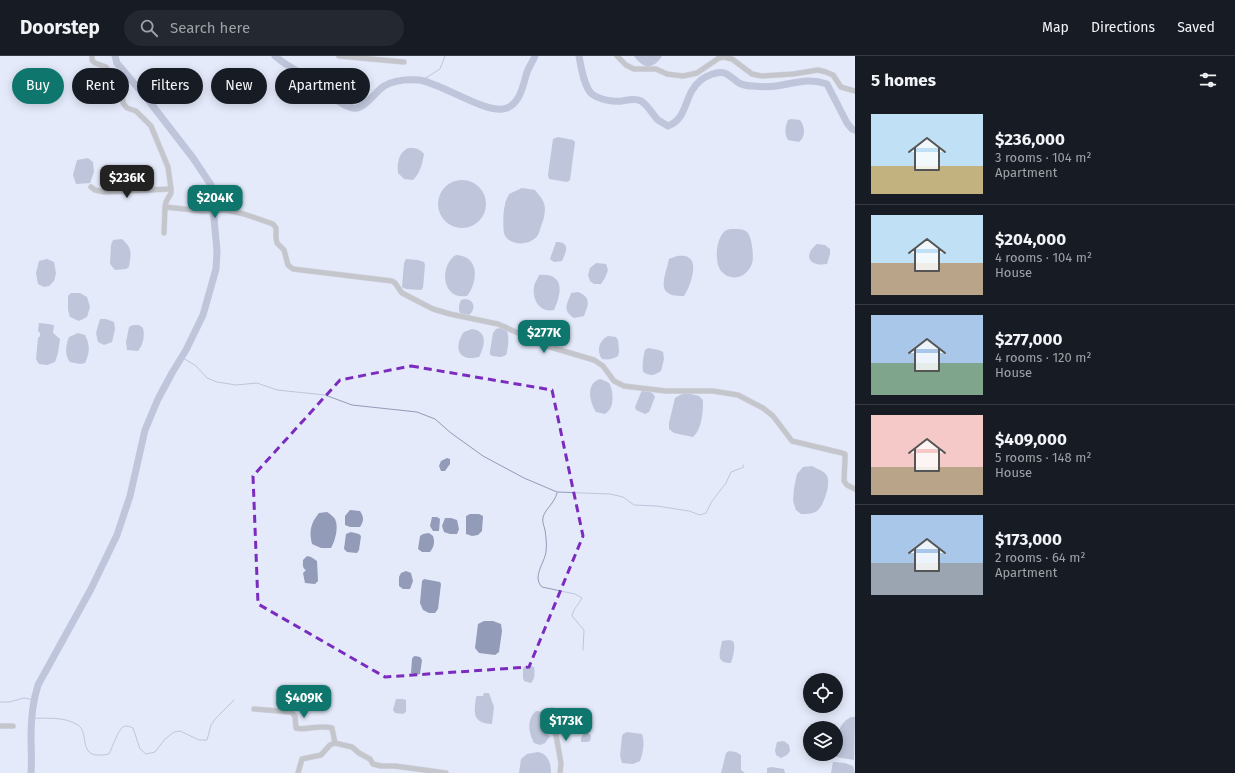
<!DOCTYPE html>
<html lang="en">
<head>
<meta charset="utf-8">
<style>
  body { margin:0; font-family:"Fira Sans",sans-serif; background:#242831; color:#f1f3f6; height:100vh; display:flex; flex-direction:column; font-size:15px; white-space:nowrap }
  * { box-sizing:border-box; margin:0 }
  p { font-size:13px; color:#9ea1a6 }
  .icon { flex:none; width:22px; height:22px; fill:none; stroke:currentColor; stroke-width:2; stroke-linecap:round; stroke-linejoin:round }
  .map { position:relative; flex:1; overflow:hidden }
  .side { display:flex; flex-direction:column; background:#171b24; width:380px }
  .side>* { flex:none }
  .guide { position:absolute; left:12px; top:12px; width:380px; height:36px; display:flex; gap:8px }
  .buttons { position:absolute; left:803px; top:617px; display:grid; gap:8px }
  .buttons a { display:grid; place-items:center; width:40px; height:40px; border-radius:50%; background:#171b24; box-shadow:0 2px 10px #0003; font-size:20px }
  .price { position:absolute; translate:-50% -34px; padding:0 9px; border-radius:8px; background:#0f766e; color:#fff; font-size:13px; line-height:26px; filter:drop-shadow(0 1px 2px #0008) }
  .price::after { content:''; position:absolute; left:50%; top:24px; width:12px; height:9px; margin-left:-6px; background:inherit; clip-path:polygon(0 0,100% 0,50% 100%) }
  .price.selected { background:#222; color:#fff }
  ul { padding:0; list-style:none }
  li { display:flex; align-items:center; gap:12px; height:100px; padding:0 16px }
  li+li { border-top:1px solid #363941 }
  li span { display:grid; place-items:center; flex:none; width:112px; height:80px; border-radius:0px; color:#555 }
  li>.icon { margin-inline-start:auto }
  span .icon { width:48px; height:48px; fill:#fffc; stroke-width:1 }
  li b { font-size:17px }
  h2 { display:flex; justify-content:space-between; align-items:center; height:48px; padding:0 16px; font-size:17px }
  .tag { padding:0 14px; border-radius:18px; background:#171b24; box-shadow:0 2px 10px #0003; font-size:14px; line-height:36px }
  .tag.selected { background:#0f766e; color:#fff }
  header { display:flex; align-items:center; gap:24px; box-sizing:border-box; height:56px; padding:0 20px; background:#171b24; border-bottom:1px solid #363941 }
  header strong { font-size:19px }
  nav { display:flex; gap:22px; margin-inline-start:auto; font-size:14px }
  .search { width:280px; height:36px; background:#242831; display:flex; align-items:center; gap:10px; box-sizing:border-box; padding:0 14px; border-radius:22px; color:#9ea1a6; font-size:15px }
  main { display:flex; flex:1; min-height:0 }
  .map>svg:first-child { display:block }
  .water { fill:#929bb7 }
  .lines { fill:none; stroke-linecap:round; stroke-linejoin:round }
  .stream { stroke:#929bb7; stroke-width:1 }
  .river { stroke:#929bb7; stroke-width:7 }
  .minor-casing { stroke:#c1c6d5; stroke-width:6 }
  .minor { stroke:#a19b96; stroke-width:5 }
  .marked { fill:none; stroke:#7b2cbf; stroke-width:3; stroke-dasharray:8 5; stroke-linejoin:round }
</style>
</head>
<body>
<header>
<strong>Doorstep</strong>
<div class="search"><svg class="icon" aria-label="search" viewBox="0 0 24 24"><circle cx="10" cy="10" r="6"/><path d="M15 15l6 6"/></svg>Search here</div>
<nav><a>Map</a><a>Directions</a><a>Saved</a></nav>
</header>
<main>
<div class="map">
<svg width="855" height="717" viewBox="0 0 855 717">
  <rect width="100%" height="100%" fill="#e4eafa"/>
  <g class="water">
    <path d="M634 0H662C653 14 643 13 634 0Z"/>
    <path d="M791 63 800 64C805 70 806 81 799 86L788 84C784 78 785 71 788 64Z"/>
    <polygon points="558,81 573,84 575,86 570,124 567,126 549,123 548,119 553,83"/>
    <path d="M408 92C415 92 419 92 424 98 422 109 420 117 413 124L404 123 398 117C397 108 398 97 408 92Z"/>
    <polygon points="88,102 93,106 94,116 90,127 76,128 73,119 77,104"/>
    <circle cx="462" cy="148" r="24"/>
    <path d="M522 132 535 134C545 146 547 149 543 165 541 169 540 175 538 179 531 190 508 191 504 177 503 172 503 155 505 149 505 145 508 141 509 138Z"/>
    <path d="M734 173C739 173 745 173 748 177 752 183 755 204 751 210 745 222 731 226 721 215 714 206 716 182 725 175 728 173 731 173 734 173Z"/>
    <path d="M122 183C133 193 131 197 129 211L126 213 115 214 110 208 111 189 113 184Z"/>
    <path d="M556 186C571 186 566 196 562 205L554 206 550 203Z"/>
    <path d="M817 188 825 189 830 193V198L827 208C810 211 802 200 817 188Z"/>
    <path d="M456 199C480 200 478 226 467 240 440 244 440 208 456 199Z"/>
    <path d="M677 200C681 200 686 199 689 202 699 208 689 233 684 240 654 241 665 222 669 203Z"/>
    <polygon points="47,203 54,206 56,217 54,225 49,230 44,231 38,228 36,217 39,205"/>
    <polygon points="406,203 418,204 424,206 425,209 423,232 421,234 406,233 402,231 404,207"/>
    <polygon points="596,207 606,208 608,214 605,222 601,228 594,228 590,225 588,219 590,212"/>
    <path d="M539 219C565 217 562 237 554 254 540 257 532 244 534 231 534 227 538 223 539 219Z"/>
    <path d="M578 236C591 241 589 248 584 260L574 262C562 254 567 249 571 237Z"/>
    <polygon points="71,237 80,237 87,241 90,251 87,261 79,265 70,261 68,254 68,240"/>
    <path d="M465 243C475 244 476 253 469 259L460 257C458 253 459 248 461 244Z"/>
    <polygon points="100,263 106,263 114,266 115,273 112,286 104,289 98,286 96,277"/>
    <polygon points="39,267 48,268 54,269 53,277 60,283 58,297 55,306 47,309 39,308 36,303 38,282 40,280 40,277 38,275"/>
    <path d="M133 269H139L143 272C145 280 143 289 138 295L127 294 126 286 129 271Z"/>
    <path d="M500 272C502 272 505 273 506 274 510 278 508 294 506 299L501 301 492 300 490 298V295L493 277 496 273Z"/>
    <path d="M472 273C488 275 485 290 479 301 474 302 467 303 463 300 455 295 459 282 464 276Z"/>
    <path d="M78 277 85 279C90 289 90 296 85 307L80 308 70 306C64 299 66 288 69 281Z"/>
    <path d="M608 280 616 281 618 284 619 295 618 300C613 303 608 304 602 303 596 295 599 284 608 280Z"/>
    <path d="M648 292 659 294 663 296 664 303 661 315C653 320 651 320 643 316 642 309 643 301 645 294Z"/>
    <path d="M600 323C603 324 606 325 609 327 613 333 614 347 610 353 609 355 607 356 605 358L596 356C590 346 585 328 600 323Z"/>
    <path d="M642 334C648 335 652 335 655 341L649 356 645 358 636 354 635 351Z"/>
    <path d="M686 337 699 340 703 344C703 356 702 373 693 381L674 377 669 373V367L675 342 680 339Z"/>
    <polygon points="447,402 450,403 450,408 445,415 441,415 439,410 441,405"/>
    <path d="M812 410C817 413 825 415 827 420 831 428 824 447 819 453 815 458 807 458 801 458L796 454 793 445 794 432 797 418 803 411Z"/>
    <path d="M350 454 360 455C364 461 364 465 360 471H350L345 469V460Z"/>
    <path d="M327 456C330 458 333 460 335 463 339 471 335 485 331 492H321L312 488C309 476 310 468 319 457Z"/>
    <polygon points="470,458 479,458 483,460 482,475 478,479 472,480 466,478 466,460"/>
    <polygon points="432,461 437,461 440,463 439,475 433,475 430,470"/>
    <polygon points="445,462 451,462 457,464 459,473 457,478 450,478 444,476 442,470"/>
    <polygon points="351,476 359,478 361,480 359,494 357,497 347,496 344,493 346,478"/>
    <path d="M429 477 433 480C435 486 434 491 430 496H422L418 493 420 480 423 478Z"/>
    <path d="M307 500 311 501 317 505 318 525 315 528 305 527 303 517 306 514C302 512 303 508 303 504Z"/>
    <polygon points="406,515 411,517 413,525 410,533 403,533 399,530 399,521 401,517"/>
    <polygon points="424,523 440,526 441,528 438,553 435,557 429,557 423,554 420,547 422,525"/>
    <polygon points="484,565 493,565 501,568 502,575 499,596 495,599 479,597 475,592 478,568"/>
    <path d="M729 584 733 585C736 591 733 601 731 607 715 607 720 597 722 585Z"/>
    <polygon points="415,600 420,601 422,604 420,618 416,619 411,617 412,603 413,601"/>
    <path d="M526 610H531L534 611C535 616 535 623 531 627L524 625 523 622V612Z"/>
    <path d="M484 637H489L494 651 492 668C472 667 474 657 476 641L477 640H483Z"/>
    <polygon points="396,643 403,643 406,644 406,656 403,658 395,657 393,654"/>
    <path d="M536 655 548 656C552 664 545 669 546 678L550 680 545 687 540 689 534 687C529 677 526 664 536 655Z"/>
    <path d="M851 661H855L854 704 836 701 834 698H836C836 684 837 668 851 661Z"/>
    <polygon points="585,676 589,677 591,680 590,685 587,686 581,686 581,682"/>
    <path d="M627 676 642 678C645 686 643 697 640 705L633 708 622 707 620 700 622 680 623 678Z"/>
    <polygon points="784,685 789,689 790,695 787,699 781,702 776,699 775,694 777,686"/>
    <polygon points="729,695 736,696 741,699 741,714 745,717 721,717 726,697"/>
    <path d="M538 696C548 698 551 707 551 717H519L521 703 527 698Z"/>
    <polygon points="833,706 845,707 853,710 855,717 831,717"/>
    <polygon points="772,711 784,713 785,717 767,717 767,712"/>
  </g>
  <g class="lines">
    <g class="stream">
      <polyline points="421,25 440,13 445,0"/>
      <polyline points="183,302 196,310 207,322 217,326 236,329 257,327 277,334 325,339 352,349 417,356 435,363 451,377 483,400 524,422 557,436 610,438 623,441 634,449 657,450 689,455 700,459 706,457 712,445 726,427 731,416 744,411 743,409"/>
      <path d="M557 437C554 448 546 452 543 461 542 465 544 470 545 474 546 481 547 489 546 496 544 508 532 521 542 531L575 538 582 542C579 548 573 553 572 560L584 574 583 594"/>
      <polyline points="0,646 9,646 24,642 34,644"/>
      <path d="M32 662C48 663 63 660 78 669 91 678 75 705 109 698 112 692 118 674 123 671 127 669 130 671 133 672L140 693 146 698 155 696 165 683 174 676 180 675 199 684H207L211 669 215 663 234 644"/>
    </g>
    <g class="river">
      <path d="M275 0C286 10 299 15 310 24 324 33 337 48 353 52 363 55 375 36 384 30 394 24 407 23 419 24 442 27 488 60 507 52 521 46 523 29 527 16 529 11 533 5 535 0"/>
      <path d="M579 0C581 11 584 31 592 38 600 44 613 46 622 45 628 44 635 42 641 45 648 49 652 58 658 64 661 66 665 68 668 70 689 62 683 38 701 24 706 20 717 15 724 17 729 18 734 24 739 27 743 29 750 30 754 30 763 31 773 31 782 29 799 26 810 22 827 28L847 67 852 73 855 74"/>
      <path d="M31 717C32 704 31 692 31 679 31 662 33 645 38 629L91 533 117 479 130 440 145 374 158 343 172 317 186 294 203 259 216 213 217 195 211 129 193 102 149 45 117 7 115 0"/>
    </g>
    <g class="minor-casing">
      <g id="minor">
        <polyline points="92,0 92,4 95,7 106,11 122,38 123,47 127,52 136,55 151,70 168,111 171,133 171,137 166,146 165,151 164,177"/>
        <polyline points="339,0 404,6"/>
        <polyline points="617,0 626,9 634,13 656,13 667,18 683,20 697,17 719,2 723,1 732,3 752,18 762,20 793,18 818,14 826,16 833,19 841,31 855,35"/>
        <polyline points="91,131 95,134 104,136 171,133"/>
        <polyline points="165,151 203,155 227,154 244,158 273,168 276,172 276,182 277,187 284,194 288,209 293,213 392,225 395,227 402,237 433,253 450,258 498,268 550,291 594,304 603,310 614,325 624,330 666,335 713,335 738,339 763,352 773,360 792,385 842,397 845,398 845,403 844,425 847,429 855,433"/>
        <path d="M254 653 291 656 295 660 296 672C307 675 318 668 332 672L335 687"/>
        <polyline points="552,654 554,676 556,679 561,707 560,717"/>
        <polyline points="0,670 13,670"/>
        <polyline points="298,717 302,703 321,699 330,689 335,687 352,691 359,697 370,703 373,708 381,710 395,710 446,717"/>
      </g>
    </g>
    <use href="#minor" class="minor"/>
  </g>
  <path d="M0 0H855V717H0ZM411 310 552 334 583 480 529 611 385 621 258 548 253 420 340 324Z" fill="#e4eafa" fill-opacity=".55" fill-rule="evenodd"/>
  <path class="marked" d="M411 310 552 334 583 480 529 611 385 621 258 548 253 420 340 324Z"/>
</svg>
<div class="buttons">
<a><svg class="icon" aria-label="locate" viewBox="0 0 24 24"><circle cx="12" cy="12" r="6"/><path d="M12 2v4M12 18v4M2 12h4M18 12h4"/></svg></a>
<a><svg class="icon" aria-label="layers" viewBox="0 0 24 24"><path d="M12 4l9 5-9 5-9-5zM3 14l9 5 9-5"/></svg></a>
</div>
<b class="price selected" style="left:127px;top:143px">$236K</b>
<b class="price" style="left:215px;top:163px">$204K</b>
<b class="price" style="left:544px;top:298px">$277K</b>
<b class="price" style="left:304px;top:663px">$409K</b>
<b class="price" style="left:566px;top:686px">$173K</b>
<div class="guide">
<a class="tag selected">Buy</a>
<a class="tag">Rent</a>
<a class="tag">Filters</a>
<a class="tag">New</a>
<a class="tag">Apartment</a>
</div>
</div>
<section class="side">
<h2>5 homes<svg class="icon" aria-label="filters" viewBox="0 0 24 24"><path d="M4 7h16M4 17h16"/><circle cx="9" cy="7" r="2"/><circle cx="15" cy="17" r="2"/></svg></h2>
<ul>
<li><span style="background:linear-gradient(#bfe0f5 65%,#c2b280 0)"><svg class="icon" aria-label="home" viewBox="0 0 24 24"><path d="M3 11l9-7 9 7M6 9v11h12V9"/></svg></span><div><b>$236,000</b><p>3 rooms · 104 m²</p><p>Apartment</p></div></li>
<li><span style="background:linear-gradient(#bfe0f5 60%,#b9a48a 0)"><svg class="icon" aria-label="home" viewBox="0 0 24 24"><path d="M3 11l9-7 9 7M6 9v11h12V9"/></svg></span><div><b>$204,000</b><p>4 rooms · 104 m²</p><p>House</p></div></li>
<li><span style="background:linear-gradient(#a9c7e8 60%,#7fa58c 0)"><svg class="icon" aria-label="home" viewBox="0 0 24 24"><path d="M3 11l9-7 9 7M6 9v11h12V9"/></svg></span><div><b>$277,000</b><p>4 rooms · 120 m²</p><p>House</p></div></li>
<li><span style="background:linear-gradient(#f6c9c9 65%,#b9a48a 0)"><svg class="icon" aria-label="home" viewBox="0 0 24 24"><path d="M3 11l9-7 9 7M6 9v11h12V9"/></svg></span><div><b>$409,000</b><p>5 rooms · 148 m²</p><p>House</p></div></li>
<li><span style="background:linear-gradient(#a9c7e8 60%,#9aa5b1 0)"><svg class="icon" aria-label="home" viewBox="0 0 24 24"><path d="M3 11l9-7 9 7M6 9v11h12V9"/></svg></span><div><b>$173,000</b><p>2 rooms · 64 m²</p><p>Apartment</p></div></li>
</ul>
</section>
</main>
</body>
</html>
